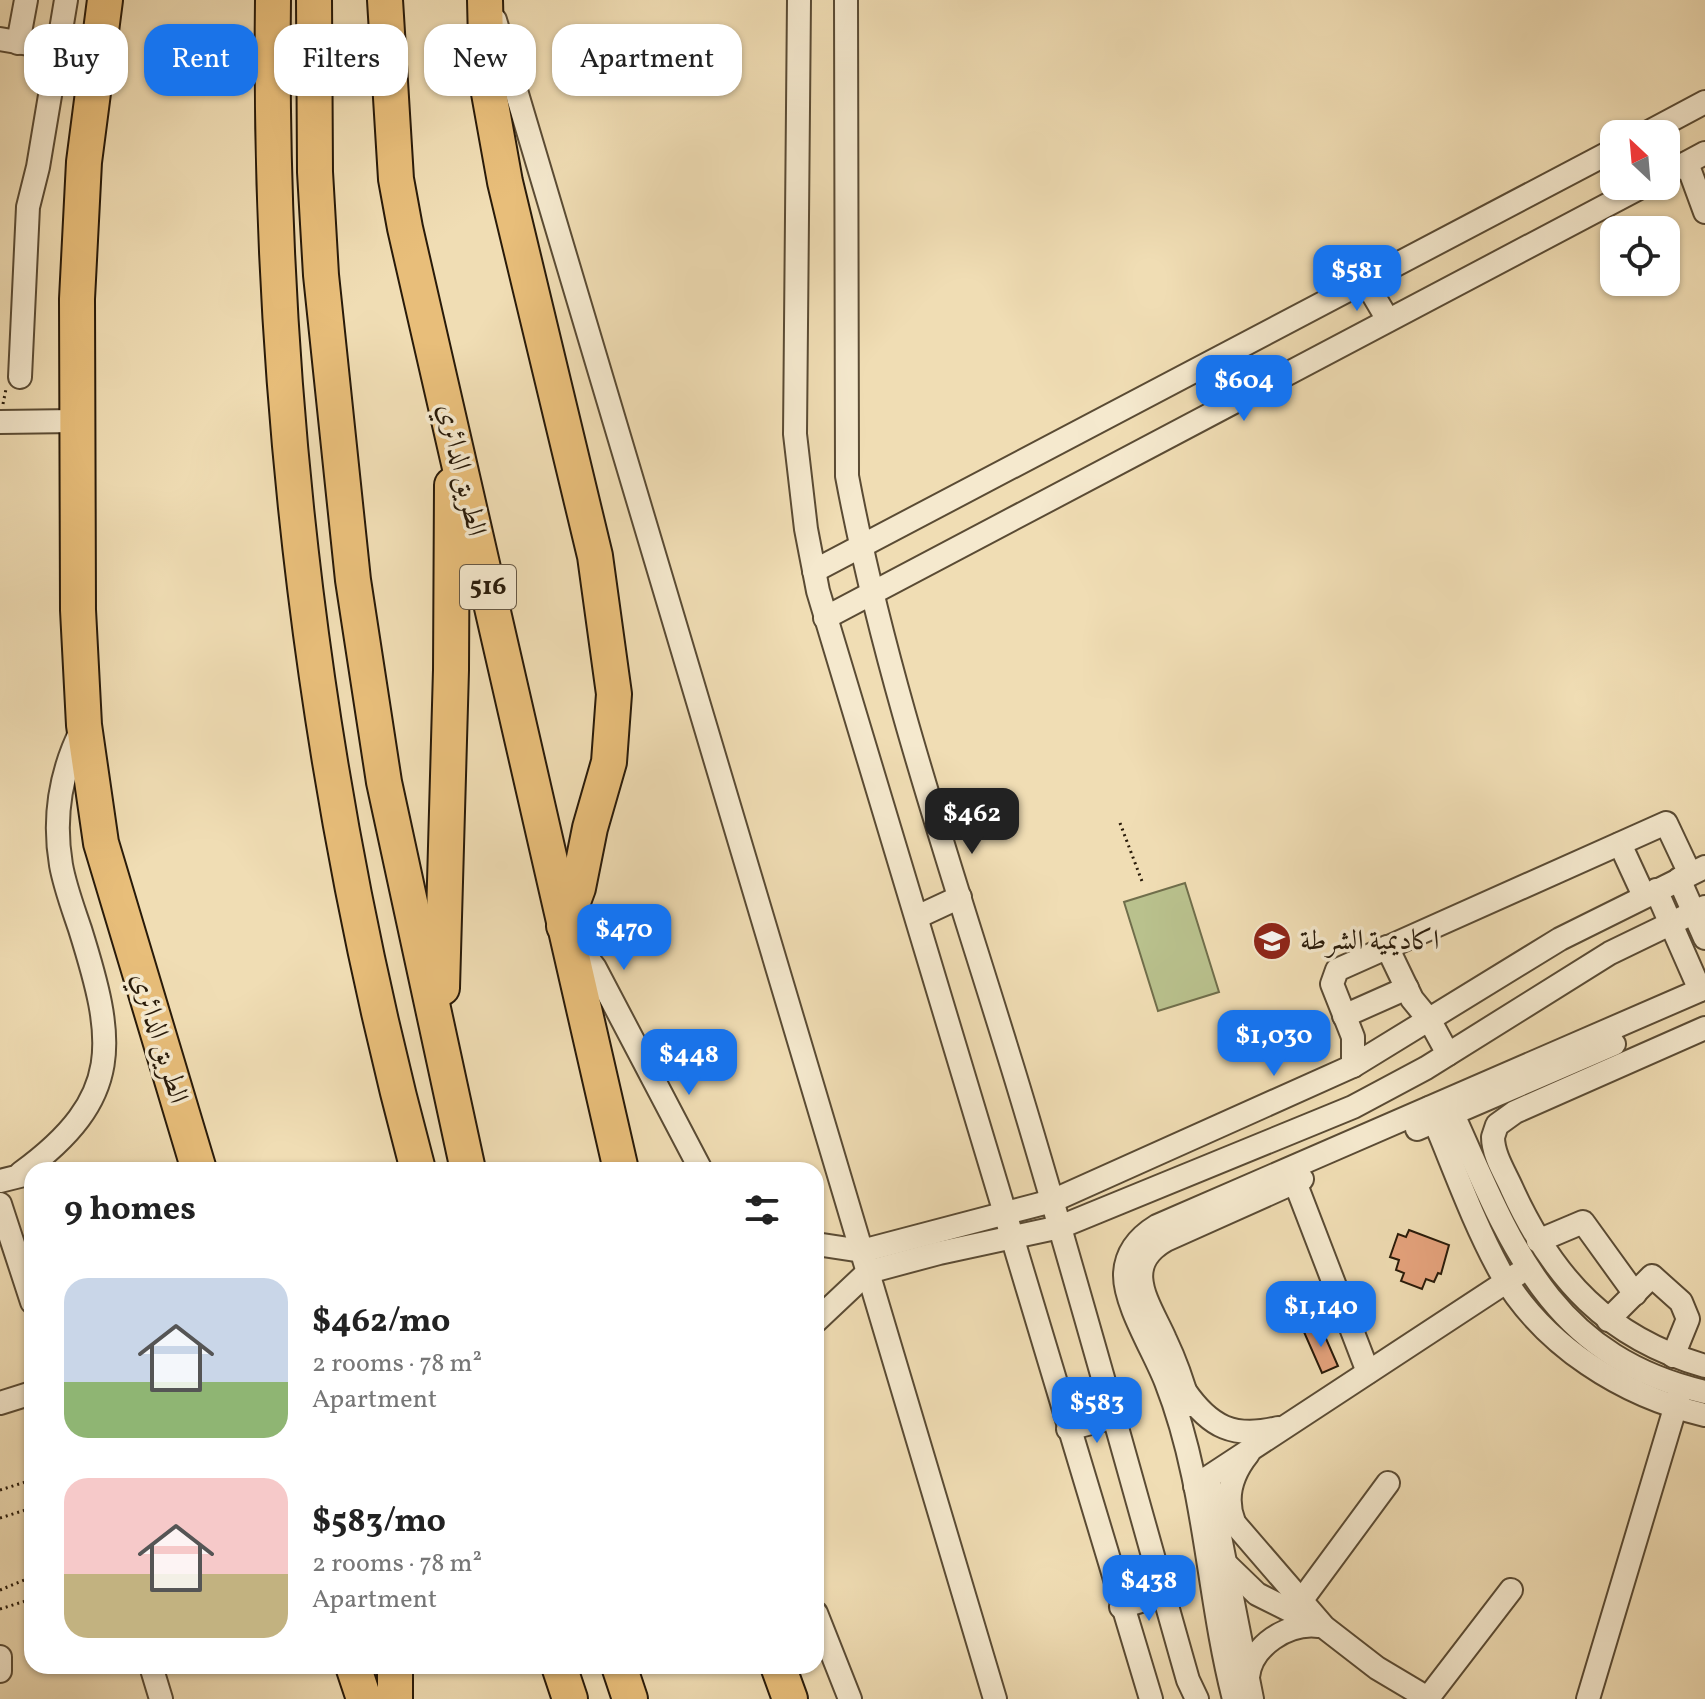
<!DOCTYPE html>
<html lang="en">
<head>
<meta charset="utf-8">
<style>
  body { margin:0; font-family:Vollkorn,Amiri,serif; background:#f6f6f6; color:#222; height:100vh; display:flex; flex-direction:column; font-size:30px; white-space:nowrap }
  * { box-sizing:border-box; margin:0 }
  p { font-size:26px; color:#767676 }
  .icon { flex:none; width:44px; height:44px; fill:none; stroke:currentColor; stroke-width:2; stroke-linecap:round; stroke-linejoin:round }
  .map { position:relative; flex:1; overflow:hidden }
  .side { position:absolute; left:24px; top:1162px; width:800px; height:512px; display:flex; flex-direction:column; background:#fff; border-radius:24px; box-shadow:0 2px 6px #0004 }
  .side>* { flex:none }
  .banner { position:absolute; left:24px; top:24px; width:800px; height:72px; display:flex; gap:16px }
  .needle { width:52px; rotate:334deg }
  .controls { position:absolute; left:1600px; top:120px; display:grid; gap:16px }
  .controls a { display:grid; place-items:center; width:80px; height:80px; border-radius:16px; background:#fff; box-shadow:0 2px 6px #0004; font-size:40px }
  .price { position:absolute; translate:-50% -68px; padding:0 18px; border-radius:16px; background:#1a73e8; color:#fff; font-size:26px; line-height:52px; filter:drop-shadow(0 2px 4px #0008) }
  .price::after { content:''; position:absolute; left:50%; top:48px; width:24px; height:18px; margin-left:-12px; background:inherit; clip-path:polygon(0 0,100% 0,50% 100%) }
  .price.selected { background:#222; color:#fff }
  ul { padding:0; list-style:none }
  li { display:flex; align-items:center; gap:24px; height:200px; padding:0 40px }
  li span { display:grid; place-items:center; flex:none; width:224px; height:160px; border-radius:24px; color:#555 }
  li>.icon { margin-inline-start:auto }
  span .icon { width:96px; height:96px; fill:#fffc; stroke-width:1 }
  li b { font-size:34px }
  h2 { display:flex; justify-content:space-between; align-items:center; height:96px; padding:0 40px; font-size:34px }
  .pill { padding:0 28px; border-radius:24px; background:#fff; box-shadow:0 2px 6px #0004; font-size:28px; line-height:72px }
  .pill.selected { background:#1a73e8; color:#fff }
  .map>svg:first-child { display:block }
  .green { fill:#b9c18d; stroke:#706e4b; stroke-width:2 }
  .building { fill:#e6a37d; stroke:#281a09; stroke-width:2 }
  .lines { fill:none; stroke-linecap:round; stroke-linejoin:round }
  .minor-casing { stroke:#5a4b34; stroke-width:26 }
  .highway-casing { stroke:#281a09; stroke-width:38 }
  .path { stroke:#281a09; stroke-width:3; stroke-dasharray:2 4; stroke-linecap:butt }
  .minor { stroke:#f5e9ce; stroke-width:22 }
  .highway { stroke:#e8be7a; stroke-width:34 }
  .labels { text-anchor:middle; dominant-baseline:central; stroke-width:7; stroke-linejoin:round; paint-order:stroke }
  .shield { fill:#f5e9ce; stroke:#665844; stroke-width:2 }
  .shield-label { font-size:26px; font-weight:bold; fill:#281a09 }
  .street-label { font-size:28px; fill:#281a09; stroke:#f5e9ce }
  .poi-label { font-size:28px; fill:#281a09; stroke:#f5e9ce; text-anchor:start }
</style>
</head>
<body>
<div class="map">
<svg width="1705" height="1699" viewBox="0 0 1705 1699">
  <rect width="100%" height="100%" fill="#f0ddb4"/>
  <filter id="stains"><feTurbulence type="fractalNoise" baseFrequency=".0025" numOctaves="4"/><feColorMatrix values="0 0 0 0 .2 0 0 0 0 .09 0 0 0 0 .02 0 0 0 .5 -.17"/></filter>
  <radialGradient id="worn" r=".72"><stop offset=".6" stop-color="#630" stop-opacity="0"/><stop offset="1" stop-color="#630" stop-opacity=".3"/></radialGradient>
  <polygon class="green" points="1185,883 1219,992 1158,1011 1124,902"/>
  <g class="building">
    <polygon points="1409,1230 1449,1245 1441,1274 1438,1273 1434,1282 1426,1279 1422,1289 1401,1281 1404,1273 1396,1270 1399,1260 1390,1257 1398,1234 1406,1237"/>
    <polygon points="1320,1325 1338,1366 1322,1373 1304,1332"/>
  </g>
  <g class="lines">
    <g class="minor-casing">
      <g id="minor">
        <polyline points="799,0 795,434 806,529 818,591 1151,1699"/>
        <path d="M846 0 847 476C885 678 953 873 1013 1069 1075 1272 1130 1476 1188 1680L1197 1699"/>
        <polyline points="495,20 995,1699"/>
        <polyline points="0,39 58,49"/>
        <polyline points="18,43 26,0"/>
        <polyline points="1645,134 1705,102"/>
        <polyline points="1687,163 1705,212"/>
        <polyline points="1666,174 1705,153"/>
        <polyline points="1365,281 1388,320"/>
        <polyline points="20,377 28,207 38,167 66,0"/>
        <polyline points="0,422 75,421"/>
        <polyline points="814,571 1614,150"/>
        <polyline points="825,618 1643,186"/>
        <polyline points="1620,844 1644,896"/>
        <polyline points="1679,879 1705,938"/>
        <polyline points="1656,890 1700,990"/>
        <polyline points="917,917 960,897"/>
        <polyline points="572,938 595,968 701,1170"/>
        <polyline points="1387,947 1412,999 1430,1021 1448,1054"/>
        <polyline points="1344,1016 1407,988"/>
        <path d="M1705 1028 1515 1112 1497 1125 1493 1137C1493 1155 1505 1173 1512 1189 1553 1279 1608 1338 1705 1366"/>
        <polyline points="1353,1066 1353,1037 1332,984 1337,970 1666,823 1690,874"/>
        <path d="M1448 1103C1508 1236 1545 1355 1705 1392"/>
        <path d="M1429 1108C1452 1162 1472 1220 1500 1271 1543 1346 1623 1396 1705 1415"/>
        <polyline points="1417,1129 1614,1044"/>
        <polyline points="1290,1169 1368,1372"/>
        <path d="M21 1173C125 1097 115 1041 80 929 73 908 65 887 61 865 53 818 61 771 82 729"/>
        <polyline points="0,1181 32,1173"/>
        <polyline points="0,1204 32,1302"/>
        <polyline points="1538,1241 1583,1222 1635,1294"/>
        <polyline points="816,1244 862,1251 1052,1201 1353,1066 1560,939 1705,867"/>
        <polyline points="1608,1320 1652,1276 1681,1302 1688,1319 1673,1356"/>
        <polyline points="816,1321 868,1272 939,1253 1060,1227 1353,1107 1426,1068 1610,953 1705,907"/>
        <path d="M1185 1391C1210 1427 1234 1439 1278 1428"/>
        <polyline points="0,1403 32,1393"/>
        <path d="M1189 1405C1183 1382 1175 1360 1165 1339 1149 1303 1120 1266 1166 1240L1302 1179"/>
        <polyline points="1068,1429 1114,1417"/>
        <polyline points="1209,1481 1252,1699"/>
        <polyline points="1195,1486 1518,1274"/>
        <polyline points="1216,1502 1324,1627 1377,1668 1429,1699"/>
        <path d="M1234 1522C1224 1497 1232 1474 1248 1454"/>
        <polyline points="1228,1566 1257,1594 1315,1623"/>
        <polyline points="1301,1601 1388,1483"/>
        <polyline points="1121,1607 1164,1594"/>
        <polyline points="816,1613 850,1699"/>
        <polyline points="0,1657 0,1671"/>
        <polyline points="151,1666 161,1699"/>
        <path d="M1248 1677C1251 1646 1288 1622 1319 1626"/>
        <polyline points="1428,1698 1511,1590"/>
        <path d="M1234 1699C1207 1594 1206 1484 1166 1382 1155 1353 1124 1304 1125 1274 1126 1251 1139 1237 1157 1226L1705 988"/>
        <polyline points="1588,1699 1679,1395"/>
      </g>
    </g>
    <g class="highway-casing">
      <g id="highway">
        <polyline points="105,0 84,162 77,299 78,610 84,725 101,843 199,1170"/>
        <path d="M273 0C268 394 316 790 418 1170"/>
        <polyline points="314,0 315,172 321,275 353,580 384,782 468,1170"/>
        <polyline points="385,0 396,179 405,228 621,1170"/>
        <polyline points="485,0 487,82 505,182 595,556 614,694 609,762 590,828 578,888 564,926"/>
        <polyline points="442,988 451,670 452,485"/>
        <polyline points="353,1666 364,1699"/>
        <polyline points="559,1666 570,1699"/>
        <polyline points="619,1666 630,1699"/>
        <polyline points="778,1666 790,1699"/>
        <polyline points="395,1699 395,1666"/>
      </g>
    </g>
    <g class="path">
      <polyline points="3,404 6,389"/>
      <polyline points="1120,823 1143,884"/>
      <polyline points="0,1490 32,1480"/>
      <polyline points="0,1518 32,1508"/>
      <polyline points="0,1590 32,1577"/>
      <polyline points="0,1609 32,1599"/>
    </g>
    <use href="#minor" class="minor"/>
    <use href="#highway" class="highway"/>
  </g>
  <defs>
    <g id="university-disc" transform="scale(2)"><circle r="9.5" fill="#8f2418" stroke="#f5e9ce"/><path d="M0-5L7-2L0 1L-7-2ZM-4 1L0 2.5L4 1V4Q0 6-4 4Z" fill="#fff"/></g>
  </defs>
  <g fill-rule="evenodd">
    <use href="#university-disc" x="1272" y="941"/>
  </g>
  <g class="labels">
    <rect class="shield" x="460" y="565" width="56" height="44" rx="6"/>
    <g class="shield-label">
      <text x="488" y="587">516</text>
    </g>
    <g class="street-label">
      <text transform="translate(461 470) rotate(77)">الطريق الدائري</text>
      <text transform="translate(159 1038) rotate(73)">الطريق الدائري</text>
    </g>
    <g class="poi-label">
      <text x="1300" y="941">اكاديمية الشرطة</text>
    </g>
  </g>
  <rect width="100%" height="100%" filter="url(#stains)"/>
  <rect width="100%" height="100%" fill="url(#worn)"/>
</svg>
<div class="controls">
<a><svg class="needle" viewBox="-14 -14 28 28"><path d="M0-13l5 13h-10z" fill="#e53935"/><path d="M0 13l5-13h-10z" fill="#767676"/></svg></a>
<a><svg class="icon" aria-label="locate" viewBox="0 0 24 24"><circle cx="12" cy="12" r="6"/><path d="M12 2v4M12 18v4M2 12h4M18 12h4"/></svg></a>
</div>
<b class="price" style="left:1357px;top:313px">$581</b>
<b class="price" style="left:1244px;top:423px">$604</b>
<b class="price selected" style="left:972px;top:856px">$462</b>
<b class="price" style="left:624px;top:972px">$470</b>
<b class="price" style="left:1274px;top:1078px">$1,030</b>
<b class="price" style="left:689px;top:1097px">$448</b>
<b class="price" style="left:1321px;top:1349px">$1,140</b>
<b class="price" style="left:1097px;top:1445px">$583</b>
<b class="price" style="left:1149px;top:1623px">$438</b>
<div class="banner">
<a class="pill">Buy</a>
<a class="pill selected">Rent</a>
<a class="pill">Filters</a>
<a class="pill">New</a>
<a class="pill">Apartment</a>
</div>
<section class="side">
<h2>9 homes<svg class="icon" aria-label="filters" viewBox="0 0 24 24"><path d="M4 7h16M4 17h16"/><circle cx="9" cy="7" r="2"/><circle cx="15" cy="17" r="2"/></svg></h2>
<ul>
<li><span style="background:linear-gradient(#c9d6e8 65%,#8fb573 0)"><svg class="icon" aria-label="home" viewBox="0 0 24 24"><path d="M3 11l9-7 9 7M6 9v11h12V9"/></svg></span><div><b>$462/mo</b><p>2 rooms · 78 m²</p><p>Apartment</p></div></li>
<li><span style="background:linear-gradient(#f6c9c9 60%,#c2b280 0)"><svg class="icon" aria-label="home" viewBox="0 0 24 24"><path d="M3 11l9-7 9 7M6 9v11h12V9"/></svg></span><div><b>$583/mo</b><p>2 rooms · 78 m²</p><p>Apartment</p></div></li>
</ul>
</section>
</div>
</body>
</html>
